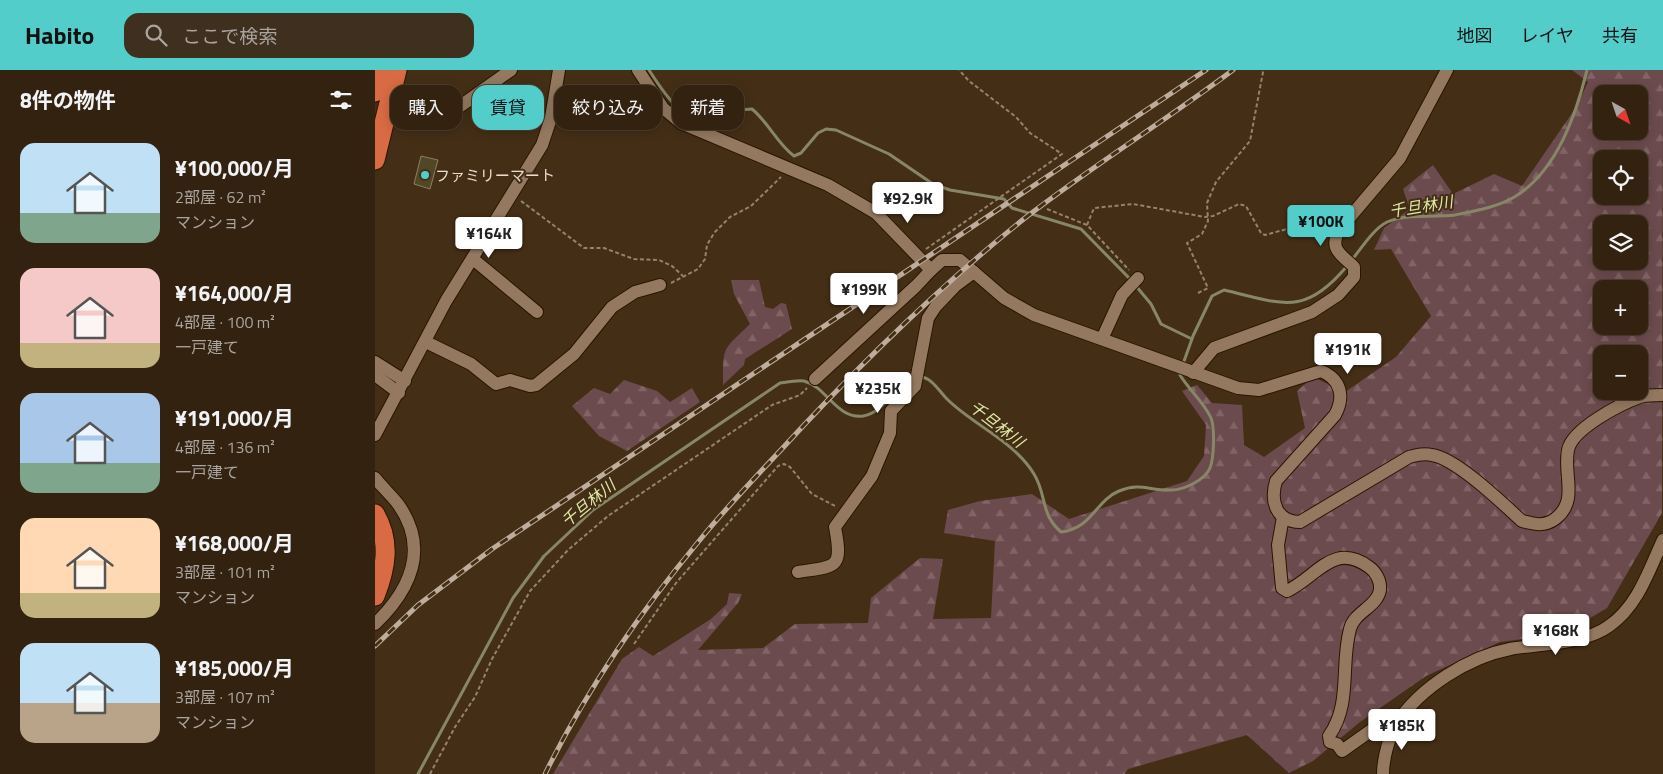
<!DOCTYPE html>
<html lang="ja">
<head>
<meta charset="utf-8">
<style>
  body { margin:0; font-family:"Titillium Web","Noto Sans JP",sans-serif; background:#3e2f1e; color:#f1f3f6; height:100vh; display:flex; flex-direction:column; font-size:19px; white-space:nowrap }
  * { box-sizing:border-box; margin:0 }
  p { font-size:16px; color:#a9a49f }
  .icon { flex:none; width:28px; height:28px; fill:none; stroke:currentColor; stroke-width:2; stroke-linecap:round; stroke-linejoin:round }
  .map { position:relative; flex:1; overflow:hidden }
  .panel { display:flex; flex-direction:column; background:#332210; width:375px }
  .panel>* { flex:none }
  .guide { position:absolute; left:15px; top:15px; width:475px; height:45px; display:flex; gap:10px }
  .needle { width:32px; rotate:140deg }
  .buttons { position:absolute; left:1218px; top:15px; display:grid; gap:10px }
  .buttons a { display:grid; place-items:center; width:55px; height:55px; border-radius:10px; background:#332210; box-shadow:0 2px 12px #0003,0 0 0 1px #4e3f30; font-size:25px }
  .price { position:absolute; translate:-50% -42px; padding:0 11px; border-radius:5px; background:#fff; color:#222; font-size:16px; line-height:32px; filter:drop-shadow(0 1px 2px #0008) }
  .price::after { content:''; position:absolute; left:50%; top:30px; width:15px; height:11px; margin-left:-8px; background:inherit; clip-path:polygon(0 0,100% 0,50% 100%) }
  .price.current { background:#53cdc9; color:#111 }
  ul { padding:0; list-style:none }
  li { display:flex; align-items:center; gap:15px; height:125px; padding:0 20px }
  li span { display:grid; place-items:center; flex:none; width:140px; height:100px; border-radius:15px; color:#555 }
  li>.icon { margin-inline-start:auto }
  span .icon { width:60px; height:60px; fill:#fffc; stroke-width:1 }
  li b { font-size:21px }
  h2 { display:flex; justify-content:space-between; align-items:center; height:60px; padding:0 20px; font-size:21px }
  .pill { padding:0 18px; border-radius:15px; background:#332210; box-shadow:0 2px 12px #0003,0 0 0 1px #4e3f30; font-size:18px; line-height:45px }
  .pill.current { background:#53cdc9; color:#111 }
  header { display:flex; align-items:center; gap:30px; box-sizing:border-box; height:70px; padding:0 25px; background:#53cdc9; color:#111 }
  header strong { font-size:24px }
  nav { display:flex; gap:28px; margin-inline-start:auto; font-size:18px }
  .search { width:350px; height:45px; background:#3e2f1e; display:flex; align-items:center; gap:12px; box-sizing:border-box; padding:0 18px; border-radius:15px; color:#a9a49f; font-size:19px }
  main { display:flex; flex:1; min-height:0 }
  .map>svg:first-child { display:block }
  .forest { fill:url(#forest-firs); fill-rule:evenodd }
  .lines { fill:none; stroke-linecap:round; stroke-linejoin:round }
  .stream { stroke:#878767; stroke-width:3 }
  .building { fill:#514626; stroke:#8c805f }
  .minor-casing { stroke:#2a1500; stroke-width:14 }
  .highway-casing { stroke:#2a1500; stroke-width:21 }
  .path { stroke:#95826f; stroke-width:2; stroke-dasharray:4 2.5; stroke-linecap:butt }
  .minor { stroke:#947960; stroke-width:12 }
  .highway { stroke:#d86b44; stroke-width:19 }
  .rail-casing { stroke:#bead9c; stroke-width:5 }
  .rail { stroke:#442e16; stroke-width:3; stroke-dasharray:9; stroke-linecap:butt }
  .poi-dot { fill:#53cdc9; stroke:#442e16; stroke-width:2 }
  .labels { text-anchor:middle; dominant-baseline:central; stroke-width:4; stroke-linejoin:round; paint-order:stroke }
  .poi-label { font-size:15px; fill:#ebdcce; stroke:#442e16; text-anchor:start }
  .water-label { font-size:16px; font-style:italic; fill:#dde9a5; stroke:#442e16 }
</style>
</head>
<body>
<header>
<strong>Habito</strong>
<div class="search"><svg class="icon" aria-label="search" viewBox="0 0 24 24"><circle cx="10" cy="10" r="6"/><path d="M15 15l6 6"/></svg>ここで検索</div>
<nav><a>地図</a><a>レイヤ</a><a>共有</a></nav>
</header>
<main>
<section class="panel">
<h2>8件の物件<svg class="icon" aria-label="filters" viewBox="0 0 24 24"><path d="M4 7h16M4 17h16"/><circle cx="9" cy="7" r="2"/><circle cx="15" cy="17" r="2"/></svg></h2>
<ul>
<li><span style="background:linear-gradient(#bfe0f5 70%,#7fa58c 0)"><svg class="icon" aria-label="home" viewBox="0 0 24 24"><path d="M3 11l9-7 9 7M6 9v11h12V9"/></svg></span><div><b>¥100,000/月</b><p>2部屋 · 62 m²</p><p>マンション</p></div></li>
<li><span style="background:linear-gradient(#f6c9c9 75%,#c2b280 0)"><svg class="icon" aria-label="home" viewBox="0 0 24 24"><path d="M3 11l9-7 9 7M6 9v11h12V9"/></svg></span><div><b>¥164,000/月</b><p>4部屋 · 100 m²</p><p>一戸建て</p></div></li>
<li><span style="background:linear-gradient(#a9c7e8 70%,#7fa58c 0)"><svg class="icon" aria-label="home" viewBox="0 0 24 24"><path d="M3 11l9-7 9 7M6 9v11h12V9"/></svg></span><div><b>¥191,000/月</b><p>4部屋 · 136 m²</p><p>一戸建て</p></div></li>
<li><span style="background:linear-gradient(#ffd9b3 75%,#c2b280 0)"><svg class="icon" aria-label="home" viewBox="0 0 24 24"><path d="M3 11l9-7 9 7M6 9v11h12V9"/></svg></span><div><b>¥168,000/月</b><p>3部屋 · 101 m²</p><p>マンション</p></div></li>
<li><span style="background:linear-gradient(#bfe0f5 60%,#b9a48a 0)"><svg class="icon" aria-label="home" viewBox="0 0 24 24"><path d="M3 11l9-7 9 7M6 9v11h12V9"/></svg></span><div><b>¥185,000/月</b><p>3部屋 · 107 m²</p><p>マンション</p></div></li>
</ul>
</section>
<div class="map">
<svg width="1288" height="704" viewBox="0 0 1288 704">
  <defs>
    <pattern id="forest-firs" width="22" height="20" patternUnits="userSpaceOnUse" patternTransform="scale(1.25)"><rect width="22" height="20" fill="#6c4b4e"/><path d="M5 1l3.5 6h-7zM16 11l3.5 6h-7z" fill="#816466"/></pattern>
  </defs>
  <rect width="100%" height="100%" fill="#442e16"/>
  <g class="forest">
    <path d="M1197 0H1288L1287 443 1232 538 1190 563 1125 572 1051 606 985 652 938 691 914 703 872 665 753 699 750 704H178L247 589 264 577 278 586 336 549 352 534 354 523 367 524 363 533 323 580 388 578 420 554 493 553 496 528 545 488 568 489 558 549 616 548 620 471 569 463 573 440 605 431 657 424 694 449 812 411 829 386 831 355 807 321 822 315 837 333 867 335 869 375 889 387 930 358 922 321 938 307 970 322 1021 287 1056 246 1016 179 999 180 1009 158 1035 139 1028 119 1058 95 1078 124 1119 104 1147 116 1202 36 1213 12ZM1226 24H1264V61H1226ZM1226 89H1264V126H1226ZM1226 154H1264V191H1226ZM1226 219H1264V256H1226ZM1226 284H1264V321H1226Z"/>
    <path d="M356 210H384L390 237 398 239 406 233 411 234 417 259 370 289 369 295 348 315C348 276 347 281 375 254L359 224Z"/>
    <polygon points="249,310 282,321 295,332 317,318 325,332 252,381 224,366 197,336 219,318 235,324"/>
  </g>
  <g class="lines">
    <g class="stream">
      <path d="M274 0C288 22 312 61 345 51 358 46 360 39 377 39 393 52 402 73 419 86L426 83 443 63 451 59 461 60 514 84 558 114 575 120 629 129 637 138 706 159 757 211"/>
      <path d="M976 191C986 179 998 159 1012 152 1032 143 1058 148 1080 145 1099 141 1124 137 1141 126 1182 100 1201 45 1212 0"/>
      <polyline points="761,216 776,234 786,254 817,269"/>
      <path d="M808 294 818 266 837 226 849 220C906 233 929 248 972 196"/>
      <path d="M546 307C557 308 564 321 572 329 598 355 639 371 659 404 672 425 665 444 686 462 718 458 720 431 744 421 765 412 775 421 796 420 809 420 830 410 835 398 839 388 840 358 836 348 829 332 814 320 805 305L806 300"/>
      <path d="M43 704 138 528 169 486 218 440 405 313C412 312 422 310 429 311 452 317 461 349 488 346 509 343 519 316 537 309"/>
    </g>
  </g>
  <polygon class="building" points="46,86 63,90 55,119 39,114"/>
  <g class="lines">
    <g class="minor-casing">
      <g id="minor">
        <path d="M263 0 288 38 306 53 453 115 501 143 556 200 567 190H585L629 228 659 245 863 318 884 320 946 301C966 309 970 327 960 345L901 411C895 431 901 452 925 452L1034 387C1042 385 1049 383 1057 385 1082 389 1127 433 1147 451 1159 454 1169 457 1180 449 1204 431 1188 405 1193 380 1197 359 1245 334 1265 327 1271 325 1281 325 1288 325"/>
        <polyline points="10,23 67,40 84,37 136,0"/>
        <polyline points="98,189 162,242"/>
        <polyline points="727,269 747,225 763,208"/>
        <polyline points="51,272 96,294 121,314 135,310 155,316 161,315 199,284 237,237 260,222 285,215"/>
        <polyline points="0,292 30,311"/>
        <path d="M818 303 839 278 937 242 963 225 979 207V197C966 184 954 180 964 160L1025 88 1072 0"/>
        <polyline points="0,305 24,323"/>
        <polyline points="440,309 541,216 556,200"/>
        <polyline points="0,365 71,231 167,75 176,48 184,0"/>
        <path d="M0 408C7 417 16 425 23 434 55 479 35 520 0 554"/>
        <path d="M908 447 903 475 907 518 912 521C942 507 958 471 994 497 1001 502 1006 511 1005 520 1002 537 979 542 975 559 965 596 977 633 954 666L955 672 962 674 967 681 998 659 1021 654"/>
        <path d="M423 502C462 496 468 499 460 457L497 406 515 363 516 341 540 316 553 248 561 236 580 216 599 202"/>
        <path d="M1008 704C1008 689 1014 666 1022 653 1045 618 1093 587 1135 579 1164 574 1210 574 1234 556 1263 536 1274 500 1288 470"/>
      </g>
    </g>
    <g class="highway-casing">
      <g id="highway">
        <polyline points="0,22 5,0"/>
        <polyline points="0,90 22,0"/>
        <path d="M0 444C16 472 11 498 0 526"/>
      </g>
    </g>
    <g class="path">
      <polyline points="146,131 209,178 229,178 259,189 284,190 297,196 308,206"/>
      <polyline points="672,139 712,155 754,200"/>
      <polyline points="712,155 719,138 758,134 830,147 838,146 864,134 871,136 886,163 890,165 934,153 941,156 950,166"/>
      <polyline points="551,179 687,84 655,63 641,47 594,11 584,0"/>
      <polyline points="296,213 323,199 330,189 332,175 339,163 355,147 376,136 406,107"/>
      <polyline points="823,223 833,218 812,173 827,164 833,151 832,133 841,112 875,71 888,2 890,0"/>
      <polyline points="259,574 301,513 403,396 409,394 415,397 437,424 462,437"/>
      <polyline points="55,704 80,657 100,627 117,589 155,521 193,480 233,446 397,335 425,325 432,318"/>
    </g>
    <use href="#minor" class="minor"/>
    <use href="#highway" class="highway"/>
    <g class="rail-casing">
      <g id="rail">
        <polyline points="0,576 43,535 117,479 831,0"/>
        <path d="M170 704C211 621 265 542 324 471 349 440 377 411 404 382 481 298 561 219 650 148 717 96 790 51 858 0"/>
      </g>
    </g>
    <use href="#rail" class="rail"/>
  </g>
  <circle class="poi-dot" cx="50" cy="105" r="5"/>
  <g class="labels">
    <g class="poi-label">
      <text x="60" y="105">ファミリーマート</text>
    </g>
    <g class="water-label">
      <text transform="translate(1046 136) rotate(-9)">千旦林川</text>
      <text transform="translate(622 354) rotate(38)">千旦林川</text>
      <text transform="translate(213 433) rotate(-39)">千旦林川</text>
    </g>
  </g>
</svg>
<div class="buttons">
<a><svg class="needle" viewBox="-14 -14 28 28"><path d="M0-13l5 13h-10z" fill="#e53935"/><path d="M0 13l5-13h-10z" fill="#a9a49f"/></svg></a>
<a><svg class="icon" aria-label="locate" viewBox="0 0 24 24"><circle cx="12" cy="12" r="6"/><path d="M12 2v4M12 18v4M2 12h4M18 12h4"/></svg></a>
<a><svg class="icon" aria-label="layers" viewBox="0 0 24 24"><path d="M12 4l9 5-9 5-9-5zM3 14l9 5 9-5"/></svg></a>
<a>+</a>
<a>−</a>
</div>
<b class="price" style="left:533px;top:154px">¥92.9K</b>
<b class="price current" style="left:946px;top:177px">¥100K</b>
<b class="price" style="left:114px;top:189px">¥164K</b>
<b class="price" style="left:489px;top:245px">¥199K</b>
<b class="price" style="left:973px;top:305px">¥191K</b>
<b class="price" style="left:503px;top:344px">¥235K</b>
<b class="price" style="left:1181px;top:586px">¥168K</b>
<b class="price" style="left:1027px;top:681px">¥185K</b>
<div class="guide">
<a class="pill">購入</a>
<a class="pill current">賃貸</a>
<a class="pill">絞り込み</a>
<a class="pill">新着</a>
</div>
</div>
</main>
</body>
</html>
